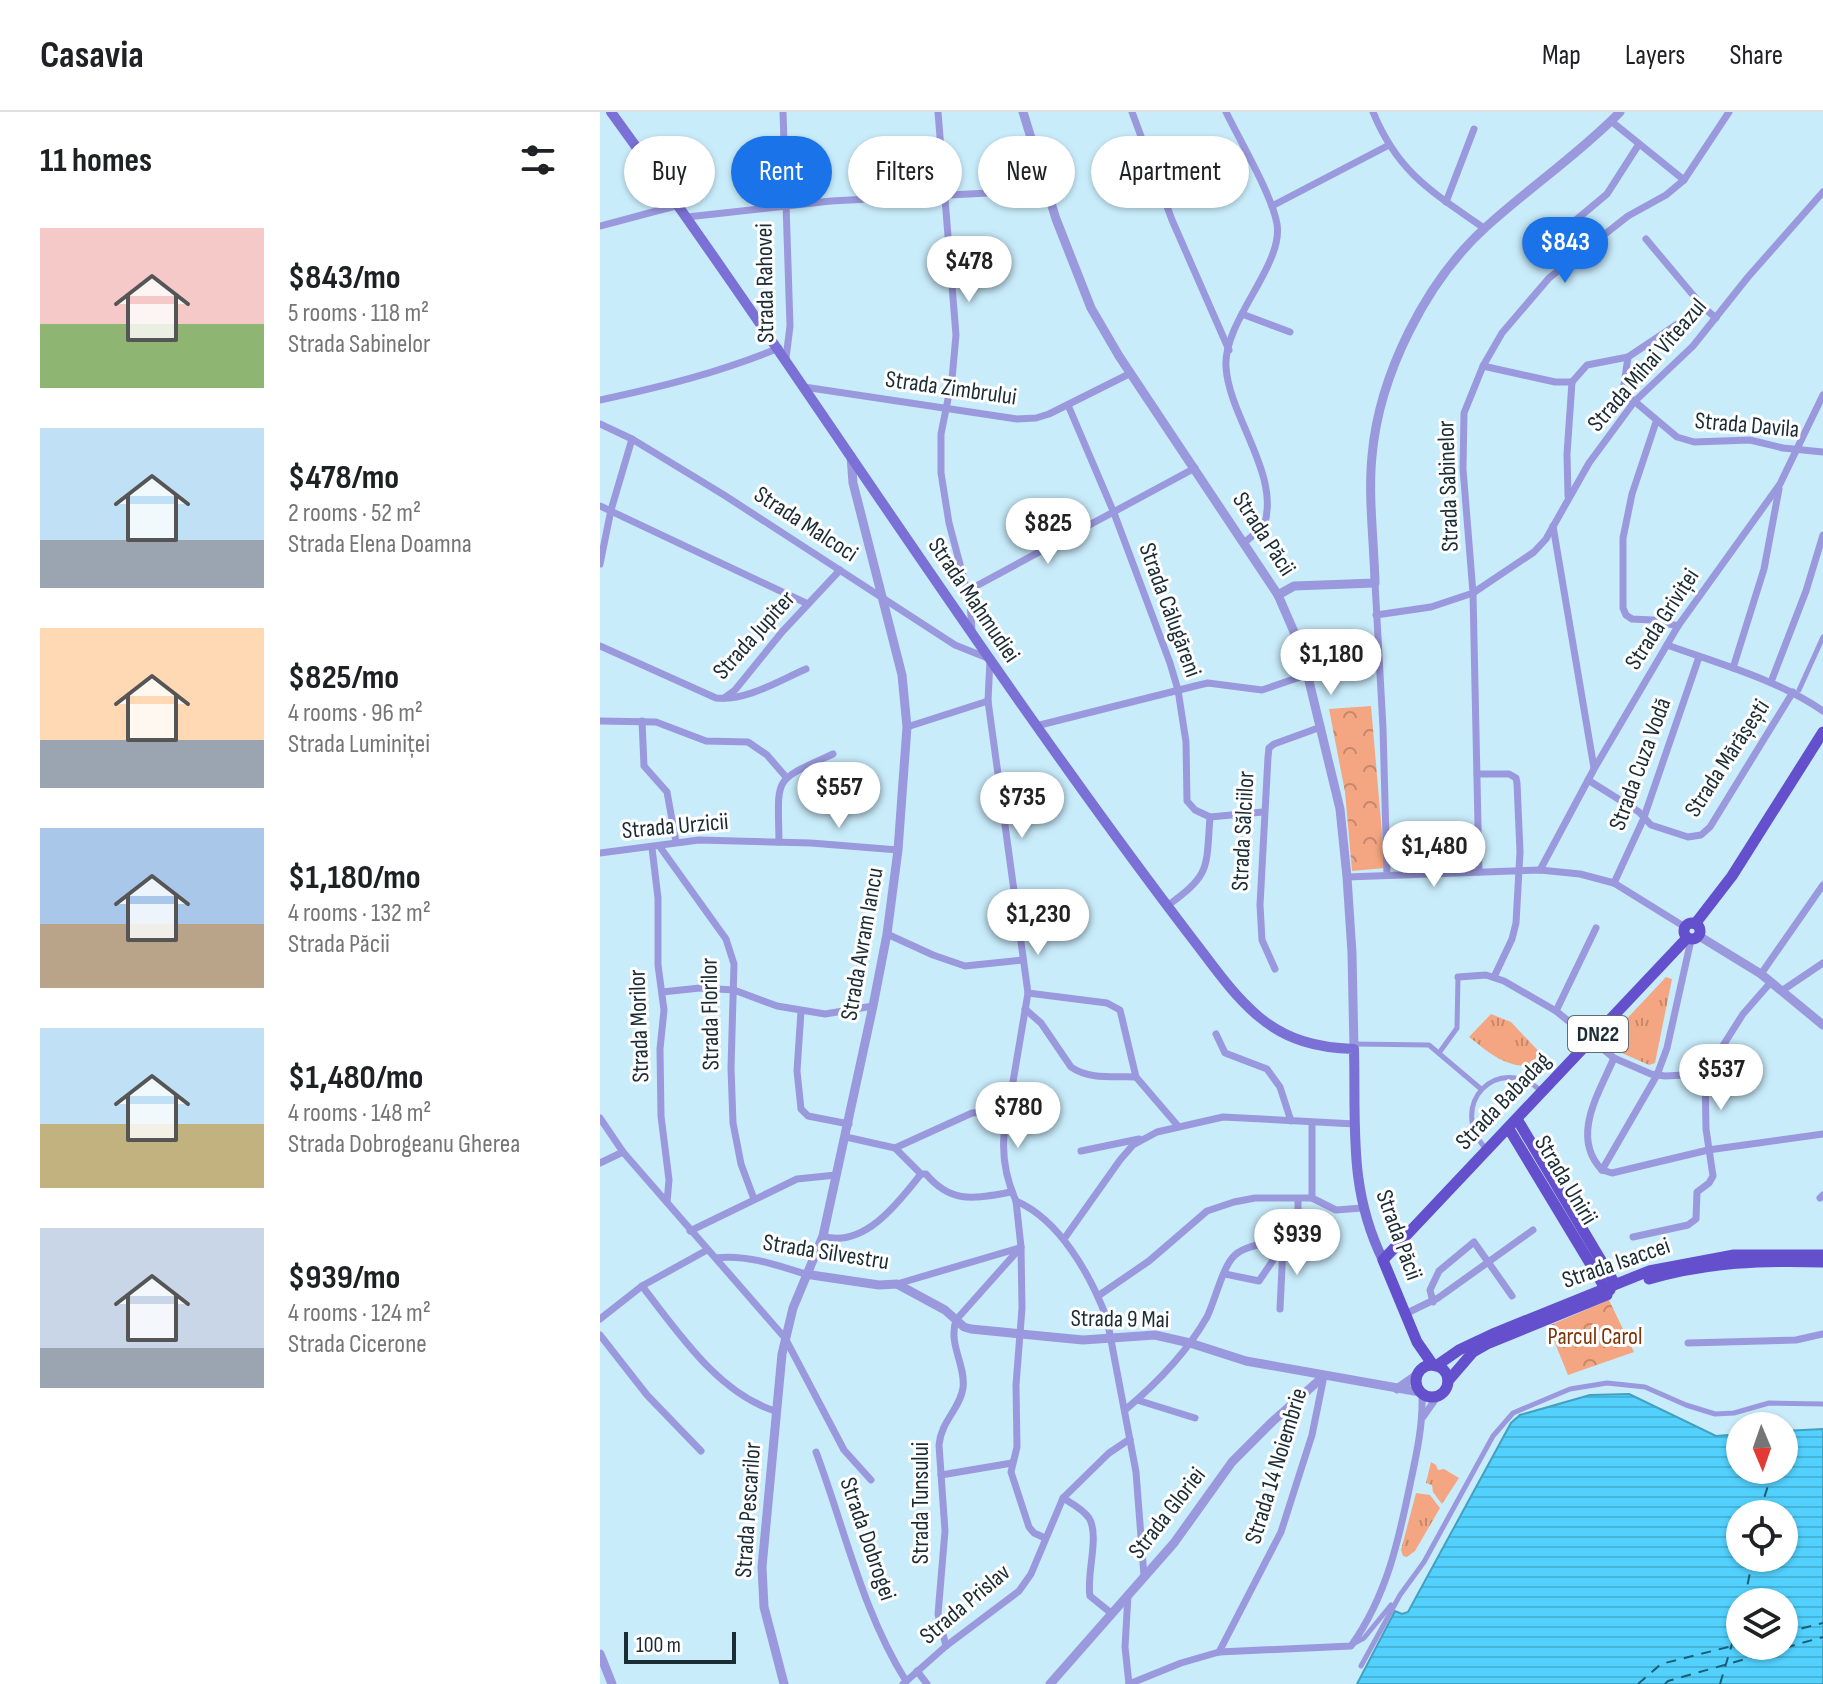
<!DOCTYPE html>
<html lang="en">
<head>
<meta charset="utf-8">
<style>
  body { margin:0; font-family:"Sofia Sans Condensed",sans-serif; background:#f2f2f2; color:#202124; height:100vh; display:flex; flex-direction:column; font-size:30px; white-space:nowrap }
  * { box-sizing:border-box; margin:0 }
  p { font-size:26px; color:#757577 }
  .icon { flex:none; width:44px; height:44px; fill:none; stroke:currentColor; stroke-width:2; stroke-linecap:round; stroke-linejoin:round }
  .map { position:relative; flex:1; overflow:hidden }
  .sheet { display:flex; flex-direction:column; background:#fff; width:600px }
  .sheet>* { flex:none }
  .hud { position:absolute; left:24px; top:24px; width:760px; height:72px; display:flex; gap:16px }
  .needle { width:52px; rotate:178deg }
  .fabs { position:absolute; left:1126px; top:1300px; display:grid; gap:16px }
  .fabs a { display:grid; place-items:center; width:72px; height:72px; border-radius:50%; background:#fff; box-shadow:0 2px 6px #0004; font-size:40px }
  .scale { position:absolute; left:24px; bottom:20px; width:112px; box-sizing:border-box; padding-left:8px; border:4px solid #1b2d34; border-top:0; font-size:22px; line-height:28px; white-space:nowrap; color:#1b2d34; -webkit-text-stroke:6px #fff; paint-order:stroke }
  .price { position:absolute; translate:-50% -68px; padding:0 18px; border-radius:28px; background:#fff; color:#222; font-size:26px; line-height:52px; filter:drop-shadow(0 2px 4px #0008) }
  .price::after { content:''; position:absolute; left:50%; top:48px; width:24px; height:18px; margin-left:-12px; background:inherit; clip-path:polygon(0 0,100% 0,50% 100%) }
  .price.on { background:#1a73e8; color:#fff }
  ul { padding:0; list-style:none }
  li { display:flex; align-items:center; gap:24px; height:200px; padding:0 40px }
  li span { display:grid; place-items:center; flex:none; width:224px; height:160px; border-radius:0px; color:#555 }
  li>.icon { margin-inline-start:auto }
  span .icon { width:96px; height:96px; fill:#fffc; stroke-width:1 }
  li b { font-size:34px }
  h2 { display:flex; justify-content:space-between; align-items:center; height:96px; padding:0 40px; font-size:34px }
  .chip { padding:0 28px; border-radius:36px; background:#fff; box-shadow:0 2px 6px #0004; font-size:28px; line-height:72px }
  .chip.on { background:#1a73e8; color:#fff }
  header { display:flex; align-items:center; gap:48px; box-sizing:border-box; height:112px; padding:0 40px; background:#fff; border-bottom:2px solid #e0e0e0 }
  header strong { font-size:38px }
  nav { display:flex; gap:44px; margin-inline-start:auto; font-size:28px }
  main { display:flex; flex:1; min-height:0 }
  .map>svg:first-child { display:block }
  .grass { fill:url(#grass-tufts) }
  .park { fill:url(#park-crowns) }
  .water { fill:url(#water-rules); stroke:#42a0c1; stroke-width:2; fill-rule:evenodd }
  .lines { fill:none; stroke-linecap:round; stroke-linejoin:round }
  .ferry { stroke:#1b5f76; stroke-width:2; stroke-dasharray:10 8; stroke-linecap:butt }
  .pedestrian { stroke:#9b99dd; stroke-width:5 }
  .minor { stroke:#9b99dd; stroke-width:7 }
  .tertiary { stroke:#9b99dd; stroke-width:9 }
  .secondary { stroke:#7a70d5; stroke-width:10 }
  .primary { stroke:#644fcd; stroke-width:11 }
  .labels { text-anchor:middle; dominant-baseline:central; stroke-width:6; stroke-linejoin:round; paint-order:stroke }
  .shield { fill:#fff; stroke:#5f6c71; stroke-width:2 }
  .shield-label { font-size:22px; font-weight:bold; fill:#1b2d34 }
  .street-label { font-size:24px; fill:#1b2d34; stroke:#fff }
  .park-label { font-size:24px; fill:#7d3408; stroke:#fff }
</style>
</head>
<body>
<header>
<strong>Casavia</strong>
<nav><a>Map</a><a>Layers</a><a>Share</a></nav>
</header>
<main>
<section class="sheet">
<h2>11 homes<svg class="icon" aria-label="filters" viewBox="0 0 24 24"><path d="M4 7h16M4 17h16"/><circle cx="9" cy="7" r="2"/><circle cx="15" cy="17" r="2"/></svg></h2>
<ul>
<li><span style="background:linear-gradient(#f6c9c9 60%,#8fb573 0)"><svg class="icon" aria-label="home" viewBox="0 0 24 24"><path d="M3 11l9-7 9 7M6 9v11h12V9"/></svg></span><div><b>$843/mo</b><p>5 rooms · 118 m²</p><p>Strada Sabinelor</p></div></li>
<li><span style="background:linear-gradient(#bfe0f5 70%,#9aa5b1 0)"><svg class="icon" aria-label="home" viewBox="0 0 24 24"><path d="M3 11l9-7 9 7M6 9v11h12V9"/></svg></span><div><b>$478/mo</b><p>2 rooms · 52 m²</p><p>Strada Elena Doamna</p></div></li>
<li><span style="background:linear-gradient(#ffd9b3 70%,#9aa5b1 0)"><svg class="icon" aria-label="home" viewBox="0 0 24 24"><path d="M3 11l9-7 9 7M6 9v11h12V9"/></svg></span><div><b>$825/mo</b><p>4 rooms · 96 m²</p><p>Strada Luminiței</p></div></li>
<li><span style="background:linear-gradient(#a9c7e8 60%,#b9a48a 0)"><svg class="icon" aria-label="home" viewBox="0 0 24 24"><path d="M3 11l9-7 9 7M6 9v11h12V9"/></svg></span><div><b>$1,180/mo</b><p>4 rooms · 132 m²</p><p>Strada Păcii</p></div></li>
<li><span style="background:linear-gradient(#bfe0f5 60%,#c2b280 0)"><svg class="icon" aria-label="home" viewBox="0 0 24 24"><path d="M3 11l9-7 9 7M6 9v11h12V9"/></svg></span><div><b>$1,480/mo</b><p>4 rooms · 148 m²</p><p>Strada Dobrogeanu Gherea</p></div></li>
<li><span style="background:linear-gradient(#c9d6e8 75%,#9aa5b1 0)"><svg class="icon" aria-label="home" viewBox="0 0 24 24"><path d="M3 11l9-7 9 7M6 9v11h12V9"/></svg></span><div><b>$939/mo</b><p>4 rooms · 124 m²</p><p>Strada Cicerone</p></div></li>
</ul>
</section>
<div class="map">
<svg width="1223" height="1572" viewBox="0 0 1223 1572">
  <defs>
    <pattern id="grass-tufts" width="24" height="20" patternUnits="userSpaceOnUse" patternTransform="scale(2)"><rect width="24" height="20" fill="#f4a682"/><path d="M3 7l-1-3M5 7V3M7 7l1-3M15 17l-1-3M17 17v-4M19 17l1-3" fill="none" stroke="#c5886b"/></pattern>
    <pattern id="park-crowns" width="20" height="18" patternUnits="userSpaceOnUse" patternTransform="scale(2)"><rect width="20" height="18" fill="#f4a682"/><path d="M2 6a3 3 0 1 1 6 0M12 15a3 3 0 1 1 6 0" fill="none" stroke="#c5886b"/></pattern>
    <pattern id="water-rules" width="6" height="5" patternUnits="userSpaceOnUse" patternTransform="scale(2)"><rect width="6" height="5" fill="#52d1fe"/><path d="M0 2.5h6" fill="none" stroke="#47b4da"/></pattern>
  </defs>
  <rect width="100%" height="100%" fill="#c9ecfb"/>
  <g class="grass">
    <polygon points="1066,865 1072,867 1055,951 1049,953 1006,934 1005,930"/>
    <path d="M891 902 911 910 945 946 939 953C908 958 892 943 869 925Z"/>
    <polygon points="831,1350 836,1353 838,1358 844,1357 859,1366 842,1392 833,1380 832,1373 826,1371"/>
    <polygon points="816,1381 830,1383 840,1396 815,1439 807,1445 803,1444 801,1438"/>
  </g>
  <g class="park">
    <polygon points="771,594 785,756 752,759 745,680 729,597"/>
    <polygon points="1009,1188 1034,1240 968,1263 948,1214"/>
  </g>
  <path class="water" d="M1029 1282 1116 1324 1140 1322V1358H1184V1319L1223 1317V1572H757L795 1499 802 1502 808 1500 911 1311 920 1303 990 1283ZM1184 1402V1446H1140V1402ZM1184 1490V1534H1140V1490Z"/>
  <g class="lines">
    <g class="ferry">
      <polyline points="1159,1402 1173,1358"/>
      <polyline points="1144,1490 1153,1446"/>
      <polyline points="1184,1521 1223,1511"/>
      <polyline points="1038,1572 1061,1552 1140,1532"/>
      <polyline points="1065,1572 1068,1569 1223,1525"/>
      <polyline points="1120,1572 1140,1505"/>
    </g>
    <g class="pedestrian">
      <polyline points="1199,578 1223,525"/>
      <polyline points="754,932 829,933 881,977"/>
      <polyline points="839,941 857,916 858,865"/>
      <path d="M886 1037C846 993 898 940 941 979"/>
      <polyline points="751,1533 764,1526 791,1493"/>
      <polyline points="761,1554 800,1483 824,1450 893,1324 913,1301 970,1277 1007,1271 1045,1275 1086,1293 1115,1302 1134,1301 1169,1291 1223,1292"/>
    </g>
    <g class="minor">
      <polyline points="183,0 190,214 186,246"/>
      <polyline points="338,0 356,223 352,267 341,322 341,361 349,411 370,490 372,519"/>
      <polyline points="532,0 572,108 629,238"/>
      <path d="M626 0C640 29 672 83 677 112 684 153 623 209 626 255 629 305 681 363 664 414L644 431"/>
      <path d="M773 0C798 61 832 80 884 116"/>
      <polyline points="1011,9 1084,68"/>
      <polyline points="846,90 874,17"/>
      <polyline points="672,94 789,33"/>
      <polyline points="87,105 231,89 447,78"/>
      <polyline points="0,114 79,93"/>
      <polyline points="1046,127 1103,195 1116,206"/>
      <polyline points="946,133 1007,82 1039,32"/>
      <polyline points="642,202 690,220"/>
      <polyline points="1028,245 1024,272 1027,283 1077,325 1094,330 1150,328 1183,336 1223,340"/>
      <polyline points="883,254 955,270 972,270 987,253 1028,245 1103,195"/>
      <polyline points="204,275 417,307 436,306 449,302 531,261"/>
      <path d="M0 288C65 274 117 261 179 236"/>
      <polyline points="468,293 514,401 570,551 578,578 586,630 587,689 595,698 610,705 663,700"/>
      <polyline points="1056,310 1032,382 1023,426 1023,496 1026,503 1032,507 1053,508 1078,514"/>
      <path d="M0 312 32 327 124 383 355 533 390 547 388 589 428 881 404 1023C402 1047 406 1067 416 1089 460 1108 491 1164 507 1207L536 1360 544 1464"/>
      <polyline points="968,384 967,342 972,270"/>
      <polyline points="0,394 208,492"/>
      <polyline points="953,414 994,656"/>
      <polyline points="0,452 11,398 32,327"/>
      <polyline points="775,471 783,616 787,763"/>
      <polyline points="367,479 595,356"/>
      <polyline points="776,503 831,495 873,481 934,440 946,427 989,351 1034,290 1093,234 1148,165 1223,80"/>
      <path d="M1067 533C1120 552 1176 567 1223 599"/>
      <path d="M0 534 116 586C147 589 178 569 206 557"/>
      <polyline points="1133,556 1164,457 1179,377"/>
      <polyline points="1171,570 1206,479 1223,423"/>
      <polyline points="124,586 135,578 182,520 240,458"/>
      <polyline points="0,609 56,610 106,629 148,630 167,643 186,665"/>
      <polyline points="42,609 44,654 67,680 76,730"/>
      <polyline points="436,614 599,573 608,571 662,578 709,562"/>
      <polyline points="307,615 388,589"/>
      <polyline points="877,662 909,662 916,666 917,671 920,740 916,811 912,827 894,865"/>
      <polyline points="988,668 1039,700 1051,713 1088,725 1101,723 1110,715 1193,580"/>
      <path d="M179 730C178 663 172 670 233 642"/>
      <polyline points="60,735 126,827 134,852 131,956 133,1011 141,1052 154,1087"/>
      <polyline points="52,736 58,786 58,853 64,898 60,937 61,1004 69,1068 67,1090"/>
      <polyline points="0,741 99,728 211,731 298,738"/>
      <polyline points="940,758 994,657 1078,514 1180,372 1223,283"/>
      <polyline points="879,760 873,481 863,357 864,301 883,254 902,221 949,166 1028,104 1066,83 1084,68 1129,0"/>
      <polyline points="747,765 940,758 980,762 1014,771 1085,815"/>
      <polyline points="1014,771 1043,708 1099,545"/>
      <path d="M567 794C611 762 606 758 610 705"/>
      <polyline points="287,822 333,843 365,854 423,848"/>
      <polyline points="675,857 662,828 660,793 668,645 669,636 674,632 721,615"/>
      <polyline points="1161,862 1223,773"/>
      <polyline points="858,865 886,863 904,869 956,899 1014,946 1051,962 1065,964 1105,962"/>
      <polyline points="1183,878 1223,851"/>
      <polyline points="62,880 100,876 134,878 177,894 225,902 273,894"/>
      <polyline points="428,881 507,891 520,898 536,965 578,1014"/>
      <path d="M425 897 441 911 471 955C489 968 515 964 536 965"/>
      <polyline points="201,899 197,959 201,997 208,1004 249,1012"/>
      <polyline points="956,899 996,816"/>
      <polyline points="616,922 625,941 667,957 680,975 691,1009"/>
      <polyline points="1105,962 1143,902 1171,870"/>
      <polyline points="0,1006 23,1040 185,1226 244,1338 271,1368"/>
      <path d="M246 1025 295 1036 321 1062H326C352 1093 375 1086 412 1080"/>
      <polyline points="295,1036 372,1001 408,998"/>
      <polyline points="481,1039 539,1027"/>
      <polyline points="0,1051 23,1040"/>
      <polyline points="1002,1058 1057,963 1067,936 1091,828"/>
      <polyline points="1002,1058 1012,1061 1108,1038 1223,1022"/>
      <path d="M1002 1058C970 1025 999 981 1014 946"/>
      <polyline points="712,1086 712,1011"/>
      <polyline points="1220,1086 1223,1083"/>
      <polyline points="416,1089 421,1135 422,1196 416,1273 417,1335 411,1360 429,1415 434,1421 445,1426"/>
      <polyline points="90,1119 197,1067 236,1063"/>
      <path d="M223 1124C264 1137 299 1090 321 1062"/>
      <polyline points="1033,1125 1088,1113 1096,1107 1097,1080 1109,1071 1113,1064 1106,1017 1105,962"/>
      <polyline points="464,1127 520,1048 533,1033 557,1020 623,1005 755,1012"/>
      <path d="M116 1146C145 1142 177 1153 205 1162"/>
      <polyline points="625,1162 659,1169 684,1132 684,1127"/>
      <polyline points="297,1172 419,1136"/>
      <path d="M42 1174C78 1220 118 1281 175 1299"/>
      <polyline points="498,1184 549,1149 607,1099 634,1090 655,1086 712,1086 736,1098 762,1096"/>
      <polyline points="833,1190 830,1178 839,1159 874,1130 912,1184"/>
      <polyline points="680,1197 683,1135"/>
      <polyline points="805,1202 838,1186 933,1118"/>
      <polyline points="0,1207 42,1174 107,1138"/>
      <polyline points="0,1223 47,1283 101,1339"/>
      <polyline points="1088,1231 1196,1228 1223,1222"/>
      <polyline points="537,1288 595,1306"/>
      <path d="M525 1298C556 1272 587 1240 607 1205 615 1189 623 1153 635 1143 650 1130 676 1133 693 1122L698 1107V1087"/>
      <polyline points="823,1305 837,1285"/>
      <path d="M216 1340C245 1417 262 1499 306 1569"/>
      <polyline points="341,1363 412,1351"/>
      <path d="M463 1386C471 1391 483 1397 489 1406 500 1424 486 1462 490 1484L511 1501"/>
      <polyline points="528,1483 525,1535 529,1572"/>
      <path d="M346 1534 338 1502 345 1419 339 1333C341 1309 360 1297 363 1276 366 1253 348 1233 356 1208L421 1135"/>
      <polyline points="619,1540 681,1420 712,1323 724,1264"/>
      <polyline points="317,1559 327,1572"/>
      <polyline points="303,1572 346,1534 419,1479 431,1462 463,1386 509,1341 530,1327"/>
      <path d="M529 1572 581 1551 619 1540 751 1534C787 1484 799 1427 811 1368 817 1340 823 1312 822 1283"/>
    </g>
    <g class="tertiary">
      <polyline points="423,0 456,107 491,196 519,244 678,483 701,536 740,697 747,765 752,841 754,937"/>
      <path d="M678 483 694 474 775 471C774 429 768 385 772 344 779 263 826 169 886 115 930 75 979 42 1020 0"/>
      <polyline points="1099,824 1161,862 1223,913"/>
      <polyline points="205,1162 279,1173 297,1172 345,1198 364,1215 371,1217 483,1228 555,1223 590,1231 646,1249 820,1280"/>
      <polyline points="797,1277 817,1263"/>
      <polyline points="0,1542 12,1572"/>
      <polyline points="184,1572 164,1495 162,1455 182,1242 193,1196 223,1124 273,894 287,822 298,738 307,615 302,563 253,371 251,344"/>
      <polyline points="450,1572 574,1431 632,1350 672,1310 724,1264"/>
    </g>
    <path class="secondary" d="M11 0C168 216 312 441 468 658 508 714 549 770 591 825 612 852 632 882 658 904 686 928 718 936 754 937 756 1014 748 1077 783 1148"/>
    <g class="primary">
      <circle cx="1092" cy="819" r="8"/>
      <polyline points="1095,812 1132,764 1223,620"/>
      <polyline points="917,1007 1015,1172"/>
      <polyline points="909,1017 1005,1176 1010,1178"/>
      <path d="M1049 1167C1107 1150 1164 1148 1223 1150"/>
      <circle cx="832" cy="1269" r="16"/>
      <polyline points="833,1253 817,1230 783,1148 1087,826"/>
      <polyline points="836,1254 859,1238 895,1221 1049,1159 1134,1143 1223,1143"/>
      <polyline points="848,1269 873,1240 887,1232 1007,1183"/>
    </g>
  </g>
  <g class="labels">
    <rect class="shield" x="968" y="904" width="60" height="36" rx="6"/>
    <g class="shield-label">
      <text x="998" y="922">DN22</text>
    </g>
    <g class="street-label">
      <text transform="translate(165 171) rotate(-91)">Strada Rahovei</text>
      <text transform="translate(1047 253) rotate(-49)">Strada Mihai Viteazul</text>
      <text transform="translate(351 276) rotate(8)">Strada Zimbrului</text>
      <text transform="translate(1147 313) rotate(5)">Strada Davila</text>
      <text transform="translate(848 374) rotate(-92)">Strada Sabinelor</text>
      <text transform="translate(206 412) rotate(33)">Strada Malcoci</text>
      <text transform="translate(664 422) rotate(57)">Strada Păcii</text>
      <text transform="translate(374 488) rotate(56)">Strada Mahmudiei</text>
      <text transform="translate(570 498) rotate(70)">Strada Călugăreni</text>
      <text transform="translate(1062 507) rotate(-57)">Strada Griviței</text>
      <text transform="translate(154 523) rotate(-48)">Strada Jupiter</text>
      <text transform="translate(1127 646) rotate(-57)">Strada Mărășești</text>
      <text transform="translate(1040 652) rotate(-70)">Strada Cuza Vodă</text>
      <text transform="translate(75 714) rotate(-5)">Strada Urzicii</text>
      <text transform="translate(643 719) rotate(-87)">Strada Sălciilor</text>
      <text transform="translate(262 832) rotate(-80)">Strada Avram Iancu</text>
      <text transform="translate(110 902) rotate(-91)">Strada Florilor</text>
      <text transform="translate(39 914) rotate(-92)">Strada Morilor</text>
      <text transform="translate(903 989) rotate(-46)">Strada Babadag</text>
      <text transform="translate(966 1068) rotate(59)">Strada Unirii</text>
      <text transform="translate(799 1123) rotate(70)">Strada Păcii</text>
      <text transform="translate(226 1140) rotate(9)">Strada Silvestru</text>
      <text transform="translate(1016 1151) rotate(-19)">Strada Isaccei</text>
      <text transform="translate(520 1207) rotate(1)">Strada 9 Mai</text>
      <text transform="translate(676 1354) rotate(-73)">Strada 14 Noiembrie</text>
      <text transform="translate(320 1391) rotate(-90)">Strada Tunsului</text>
      <text transform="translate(148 1398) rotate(-86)">Strada Pescarilor</text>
      <text transform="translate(567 1401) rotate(-52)">Strada Gloriei</text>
      <text transform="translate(268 1427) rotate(71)">Strada Dobrogei</text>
      <text transform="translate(365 1492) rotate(-40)">Strada Prislav</text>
    </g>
    <g class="park-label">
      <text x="995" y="1224">Parcul Carol</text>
    </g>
  </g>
</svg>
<div class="fabs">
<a><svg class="needle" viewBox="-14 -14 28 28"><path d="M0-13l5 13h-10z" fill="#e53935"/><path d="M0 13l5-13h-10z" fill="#757577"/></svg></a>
<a><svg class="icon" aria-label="locate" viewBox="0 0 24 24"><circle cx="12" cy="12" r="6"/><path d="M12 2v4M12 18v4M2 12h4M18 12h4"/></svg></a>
<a><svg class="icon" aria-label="layers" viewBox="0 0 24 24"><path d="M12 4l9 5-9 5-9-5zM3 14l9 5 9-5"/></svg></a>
</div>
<div class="scale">100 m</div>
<b class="price on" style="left:965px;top:173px">$843</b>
<b class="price" style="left:369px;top:192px">$478</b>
<b class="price" style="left:448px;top:454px">$825</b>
<b class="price" style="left:731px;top:585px">$1,180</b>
<b class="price" style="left:239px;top:718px">$557</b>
<b class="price" style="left:422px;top:728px">$735</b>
<b class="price" style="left:834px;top:777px">$1,480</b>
<b class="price" style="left:438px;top:845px">$1,230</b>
<b class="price" style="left:1121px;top:1000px">$537</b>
<b class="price" style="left:418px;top:1038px">$780</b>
<b class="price" style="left:697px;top:1165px">$939</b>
<div class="hud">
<a class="chip">Buy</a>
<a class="chip on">Rent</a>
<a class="chip">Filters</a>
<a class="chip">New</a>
<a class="chip">Apartment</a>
</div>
</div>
</main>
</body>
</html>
